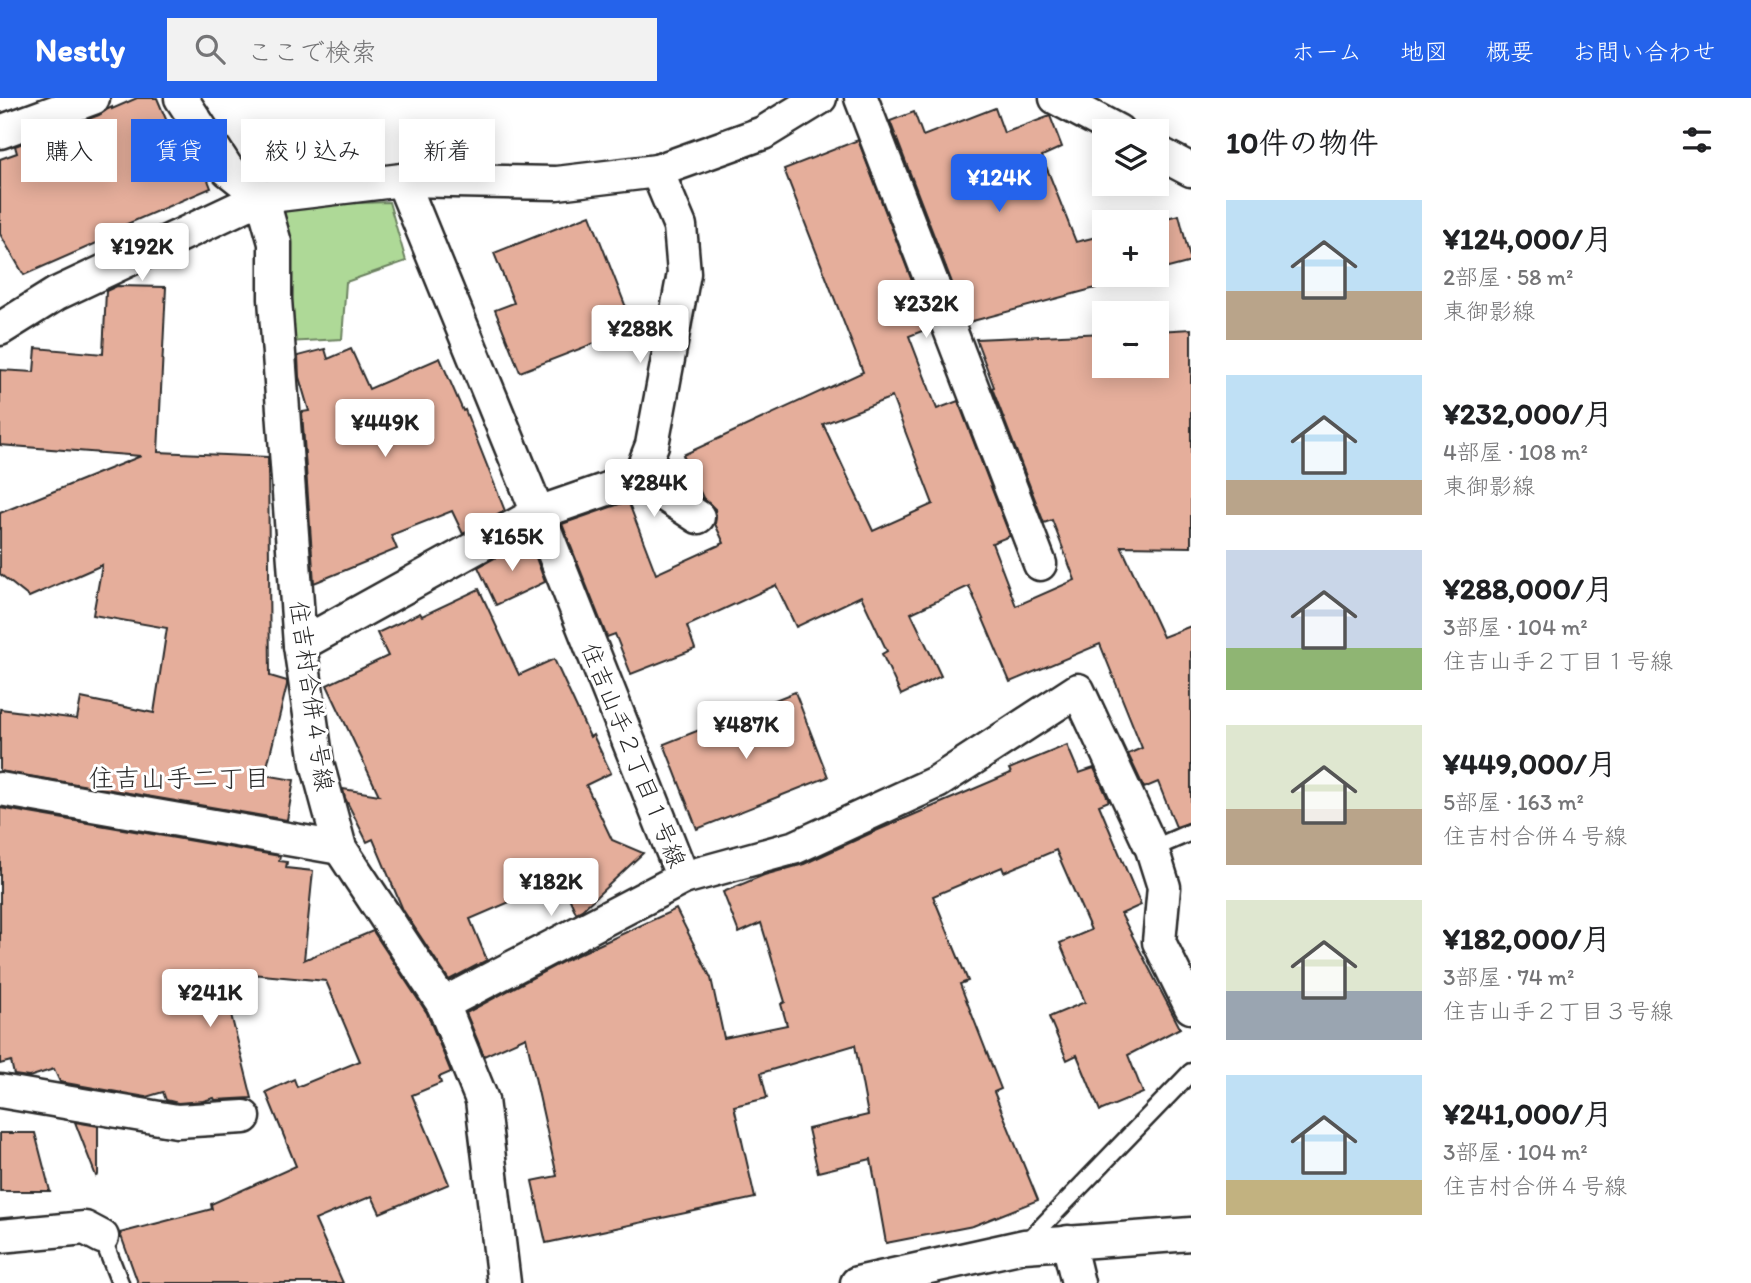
<!DOCTYPE html>
<html lang="ja">
<head>
<meta charset="utf-8">
<style>
  body { margin:0; font-family:Itim,"Klee One",sans-serif; background:#f2f2f2; color:#202124; height:100vh; display:flex; flex-direction:column; font-size:26px; white-space:nowrap }
  * { box-sizing:border-box; margin:0 }
  p { font-size:23px; color:#757577 }
  .icon { flex:none; width:38px; height:38px; fill:none; stroke:currentColor; stroke-width:2; stroke-linecap:round; stroke-linejoin:round }
  .map { position:relative; flex:1; overflow:hidden }
  .drawer { display:flex; flex-direction:column; background:#fff; width:560px }
  .drawer>* { flex:none }
  .hud { position:absolute; left:21px; top:21px; width:665px; height:63px; display:flex; gap:14px }
  .buttons { position:absolute; left:1092px; top:21px; display:grid; gap:14px }
  .buttons a { display:grid; place-items:center; width:77px; height:77px; border-radius:0px; background:#fff; box-shadow:0 4px 18px #0003; font-size:35px }
  .price { position:absolute; translate:-50% -60px; padding:0 16px; border-radius:7px; background:#fff; color:#222; font-size:23px; line-height:46px; filter:drop-shadow(0 2px 4px #0008) }
  .price::after { content:''; position:absolute; left:50%; top:42px; width:21px; height:16px; margin-left:-10px; background:inherit; clip-path:polygon(0 0,100% 0,50% 100%) }
  .price.current { background:#2563eb; color:#fff }
  ul { padding:0; list-style:none }
  li { display:flex; align-items:center; gap:21px; height:175px; padding:0 35px }
  li span { display:grid; place-items:center; flex:none; width:196px; height:140px; border-radius:0px; color:#555 }
  li>.icon { margin-inline-start:auto }
  span .icon { width:84px; height:84px; fill:#fffc; stroke-width:1 }
  li b { font-size:30px }
  h2 { display:flex; justify-content:space-between; align-items:center; height:84px; padding:0 35px; font-size:30px }
  .tag { padding:0 24px; border-radius:0px; background:#fff; box-shadow:0 4px 18px #0003; font-size:24px; line-height:63px }
  .tag.current { background:#2563eb; color:#fff }
  header { display:flex; align-items:center; gap:42px; box-sizing:border-box; height:98px; padding:0 35px; background:#2563eb; color:#fff }
  header strong { font-size:33px }
  nav { display:flex; gap:38px; margin-inline-start:auto; font-size:24px }
  .search { width:490px; height:63px; background:#f2f2f2; display:flex; align-items:center; gap:18px; box-sizing:border-box; padding:0 24px; border-radius:0px; color:#757577; font-size:26px }
  main { display:flex; flex:1; min-height:0 }
  .map>svg:first-child { display:block }
  .green { fill:#aed997; stroke:#6c8261; stroke-width:2 }
  .building { fill:#e5ae9b; stroke:#2b2b2b; stroke-width:2; fill-rule:evenodd }
  .lines { fill:none; stroke-linecap:round; stroke-linejoin:round }
  .service-casing { stroke:#2b2b2b; stroke-width:21 }
  .minor-casing { stroke:#2b2b2b; stroke-width:37 }
  .service { stroke:#fff; stroke-width:16 }
  .minor { stroke:#fff; stroke-width:32 }
  .labels { text-anchor:middle; dominant-baseline:central; stroke-width:6; stroke-linejoin:round; paint-order:stroke }
  .street-label { font-size:24px; fill:#2b2b2b; stroke:#fff }
  .neighbourhood-label { font-size:26px; fill:#2b2b2b; stroke:#fff }
</style>
</head>
<body>
<header>
<strong>Nestly</strong>
<div class="search"><svg class="icon" aria-label="search" viewBox="0 0 24 24"><circle cx="10" cy="10" r="6"/><path d="M15 15l6 6"/></svg>ここで検索</div>
<nav><a>ホーム</a><a>地図</a><a>概要</a><a>お問い合わせ</a></nav>
</header>
<main>
<div class="map">
<svg width="1191" height="1185" viewBox="0 0 1191 1185">
  <rect width="100%" height="100%" fill="#fff"/>
  <filter id="ink" filterUnits="userSpaceOnUse"><feTurbulence type="fractalNoise" baseFrequency=".0143" numOctaves="2"/><feDisplacementMap in="SourceGraphic" scale="14" xChannelSelector="R" yChannelSelector="G"/><feConvolveMatrix kernelMatrix="1 2 1 2 8 2 1 2 1" color-interpolation-filters="sRGB"/></filter>
  <g filter="url(#ink)">
    <polygon class="green" points="389,104 406,163 346,184 342,241 287,244 274,108"/>
    <g class="building">
      <polygon points="137,0 157,0 179,52 190,47 201,64 211,90 113,132 115,137 24,177 0,136 0,61 17,55 15,48 99,17 108,11 112,9 112,11"/>
      <polygon points="995,10 1004,35 1050,18 1062,49 1042,58 1076,144 1104,137 1104,177 1144,177 969,224 966,215 964,216 890,23 914,14 923,38"/>
      <path d="M858 42 930 230 909 238 937 311 958 303 1010 438 992 445 1016 508 1075 482 1052 422 1044 425 992 290 994 289 976 241 1104 235V268H1157V233L1191 231V449L1121 448 1163 539 1191 528V724L1176 729 1158 684 1144 690 1128 656 1142 650 1100 546 1010 584 969 488 911 515 941 578 901 597 882 556 887 553 861 498 796 529 776 487 687 528 695 551 631 576 615 536 607 539 562 426 628 403 656 476 724 445 715 426 716 419 715 411 703 400 683 357 863 274 784 71ZM892 299 933 406 873 433 823 326Z"/>
      <polygon points="590,117 634,230 520,274 495,212 514,205 494,155"/>
      <polygon points="1179,117 1191,164 1157,173 1157,124 1150,124"/>
      <polygon points="117,188 166,189 158,354 268,359 270,578 287,583 287,587 265,677 294,682 287,722 0,673 0,611 77,621 81,600 154,615 167,530 93,517 102,467 29,499 0,476 0,415 141,358 0,347 0,272 34,274 36,250 103,256 106,193"/>
      <polygon points="325,251 328,261 351,251 369,291 440,260 463,313 465,312 505,413 463,436 452,413 391,437 397,451 314,485 302,314 309,313 299,279 298,258"/>
      <polygon points="529,441 545,484 496,507 478,469"/>
      <polygon points="479,491 519,577 554,561 590,639 593,637 611,675 586,687 612,742 643,755 582,812 576,815 561,782 470,821 487,862 449,882 403,812 373,741 367,744 345,700 343,691 379,697 327,587 388,558 377,535 420,515 422,518"/>
      <polygon points="795,594 828,679 697,731 664,646"/>
      <polygon points="1067,647 1079,675 1094,670 1109,703 1099,707 1141,807 1121,816 1180,930 1128,957 1143,995 1100,1013 1077,957 1067,962 1049,919 1085,904 1060,845 1091,832 1056,752 1004,774 1002,769 933,798 968,883 960,886 1001,991 994,994 1038,1102 973,1128 886,1145 871,1061 818,1074 808,1031 868,1017 855,947 761,975 767,1000 734,1008 755,1100 546,1145 532,1083 557,1078 526,939 484,958 466,915 564,863 676,811 711,880 724,940 787,927 781,906 785,904 761,825 739,835 723,794 764,777 804,766 871,735 1011,675 1009,671"/>
      <polygon points="0,710 280,758 279,763 287,764 286,770 313,773 304,862 373,833 427,915 451,974 439,979 441,985 412,997 449,1086 380,1115 372,1098 315,1122 343,1185 138,1185 120,1135 212,1111 211,1106 296,1068 266,994 294,981 297,989 360,963 326,883 220,873 252,1000 215,1002 214,1000 203,1003 178,1005 166,1002 163,994 146,999 60,984 54,971 29,979 14,977 11,963 0,966"/>
      <polygon points="75,1024 98,1028 98,1077 96,1078"/>
      <polygon points="0,1035 35,1035 50,1093 0,1093"/>
    </g>
    <g class="lines">
      <g class="service-casing">
        <g id="service">
          <polyline points="1152,751 1191,734"/>
          <polyline points="102,1139 120,1185"/>
          <polyline points="1025,1146 1191,974"/>
        </g>
      </g>
      <g class="minor-casing">
        <g id="minor">
          <polyline points="181,0 228,72 262,99 402,82 557,85 657,73 763,35 820,0"/>
          <polyline points="861,0 1040,466"/>
          <polyline points="1056,0 1118,33"/>
          <polyline points="0,34 93,0"/>
          <polyline points="1157,54 1191,72"/>
          <polyline points="402,82 538,415 683,780 796,749 937,684 1078,592 1152,751 1164,789 1159,844 1191,909"/>
          <polyline points="0,231 56,196 262,99 275,145 275,201 300,547 317,665 340,750 443,906 482,1002 504,1185"/>
          <polyline points="639,380 698,419"/>
          <polyline points="300,547 538,415 639,380 652,347 684,175 680,128 657,73"/>
          <polyline points="0,691 340,750"/>
          <polyline points="443,906 683,780"/>
          <polyline points="0,993 177,1023 244,1019"/>
          <polyline points="0,1138 85,1130 102,1139"/>
          <polyline points="1068,1144 1078,1185"/>
          <polyline points="857,1185 1024,1148 1191,1136"/>
        </g>
      </g>
      <use href="#service" class="service"/>
      <use href="#minor" class="minor"/>
    </g>
  </g>
  <g class="labels">
    <g class="street-label">
      <text transform="translate(312 598) rotate(82)">住吉村合併４号線</text>
      <text transform="translate(634 657) rotate(68)">住吉山手２丁目１号線</text>
    </g>
    <g class="neighbourhood-label">
      <text x="179" y="680">住吉山手二丁目</text>
    </g>
  </g>
</svg>
<div class="buttons">
<a><svg class="icon" aria-label="layers" viewBox="0 0 24 24"><path d="M12 4l9 5-9 5-9-5zM3 14l9 5 9-5"/></svg></a>
<a>+</a>
<a>−</a>
</div>
<b class="price current" style="left:999px;top:116px">¥124K</b>
<b class="price" style="left:142px;top:185px">¥192K</b>
<b class="price" style="left:926px;top:242px">¥232K</b>
<b class="price" style="left:640px;top:267px">¥288K</b>
<b class="price" style="left:385px;top:361px">¥449K</b>
<b class="price" style="left:654px;top:421px">¥284K</b>
<b class="price" style="left:512px;top:475px">¥165K</b>
<b class="price" style="left:746px;top:663px">¥487K</b>
<b class="price" style="left:551px;top:820px">¥182K</b>
<b class="price" style="left:210px;top:931px">¥241K</b>
<div class="hud">
<a class="tag">購入</a>
<a class="tag current">賃貸</a>
<a class="tag">絞り込み</a>
<a class="tag">新着</a>
</div>
</div>
<section class="drawer">
<h2>10件の物件<svg class="icon" aria-label="filters" viewBox="0 0 24 24"><path d="M4 7h16M4 17h16"/><circle cx="9" cy="7" r="2"/><circle cx="15" cy="17" r="2"/></svg></h2>
<ul>
<li><span style="background:linear-gradient(#bfe0f5 65%,#b9a48a 0)"><svg class="icon" aria-label="home" viewBox="0 0 24 24"><path d="M3 11l9-7 9 7M6 9v11h12V9"/></svg></span><div><b>¥124,000/月</b><p>2部屋 · 58 m²</p><p>東御影線</p></div></li>
<li><span style="background:linear-gradient(#bfe0f5 75%,#b9a48a 0)"><svg class="icon" aria-label="home" viewBox="0 0 24 24"><path d="M3 11l9-7 9 7M6 9v11h12V9"/></svg></span><div><b>¥232,000/月</b><p>4部屋 · 108 m²</p><p>東御影線</p></div></li>
<li><span style="background:linear-gradient(#c9d6e8 70%,#8fb573 0)"><svg class="icon" aria-label="home" viewBox="0 0 24 24"><path d="M3 11l9-7 9 7M6 9v11h12V9"/></svg></span><div><b>¥288,000/月</b><p>3部屋 · 104 m²</p><p>住吉山手２丁目１号線</p></div></li>
<li><span style="background:linear-gradient(#dfe7d0 60%,#b9a48a 0)"><svg class="icon" aria-label="home" viewBox="0 0 24 24"><path d="M3 11l9-7 9 7M6 9v11h12V9"/></svg></span><div><b>¥449,000/月</b><p>5部屋 · 163 m²</p><p>住吉村合併４号線</p></div></li>
<li><span style="background:linear-gradient(#dfe7d0 65%,#9aa5b1 0)"><svg class="icon" aria-label="home" viewBox="0 0 24 24"><path d="M3 11l9-7 9 7M6 9v11h12V9"/></svg></span><div><b>¥182,000/月</b><p>3部屋 · 74 m²</p><p>住吉山手２丁目３号線</p></div></li>
<li><span style="background:linear-gradient(#bfe0f5 75%,#c2b280 0)"><svg class="icon" aria-label="home" viewBox="0 0 24 24"><path d="M3 11l9-7 9 7M6 9v11h12V9"/></svg></span><div><b>¥241,000/月</b><p>3部屋 · 104 m²</p><p>住吉村合併４号線</p></div></li>
</ul>
</section>
</main>
</body>
</html>
